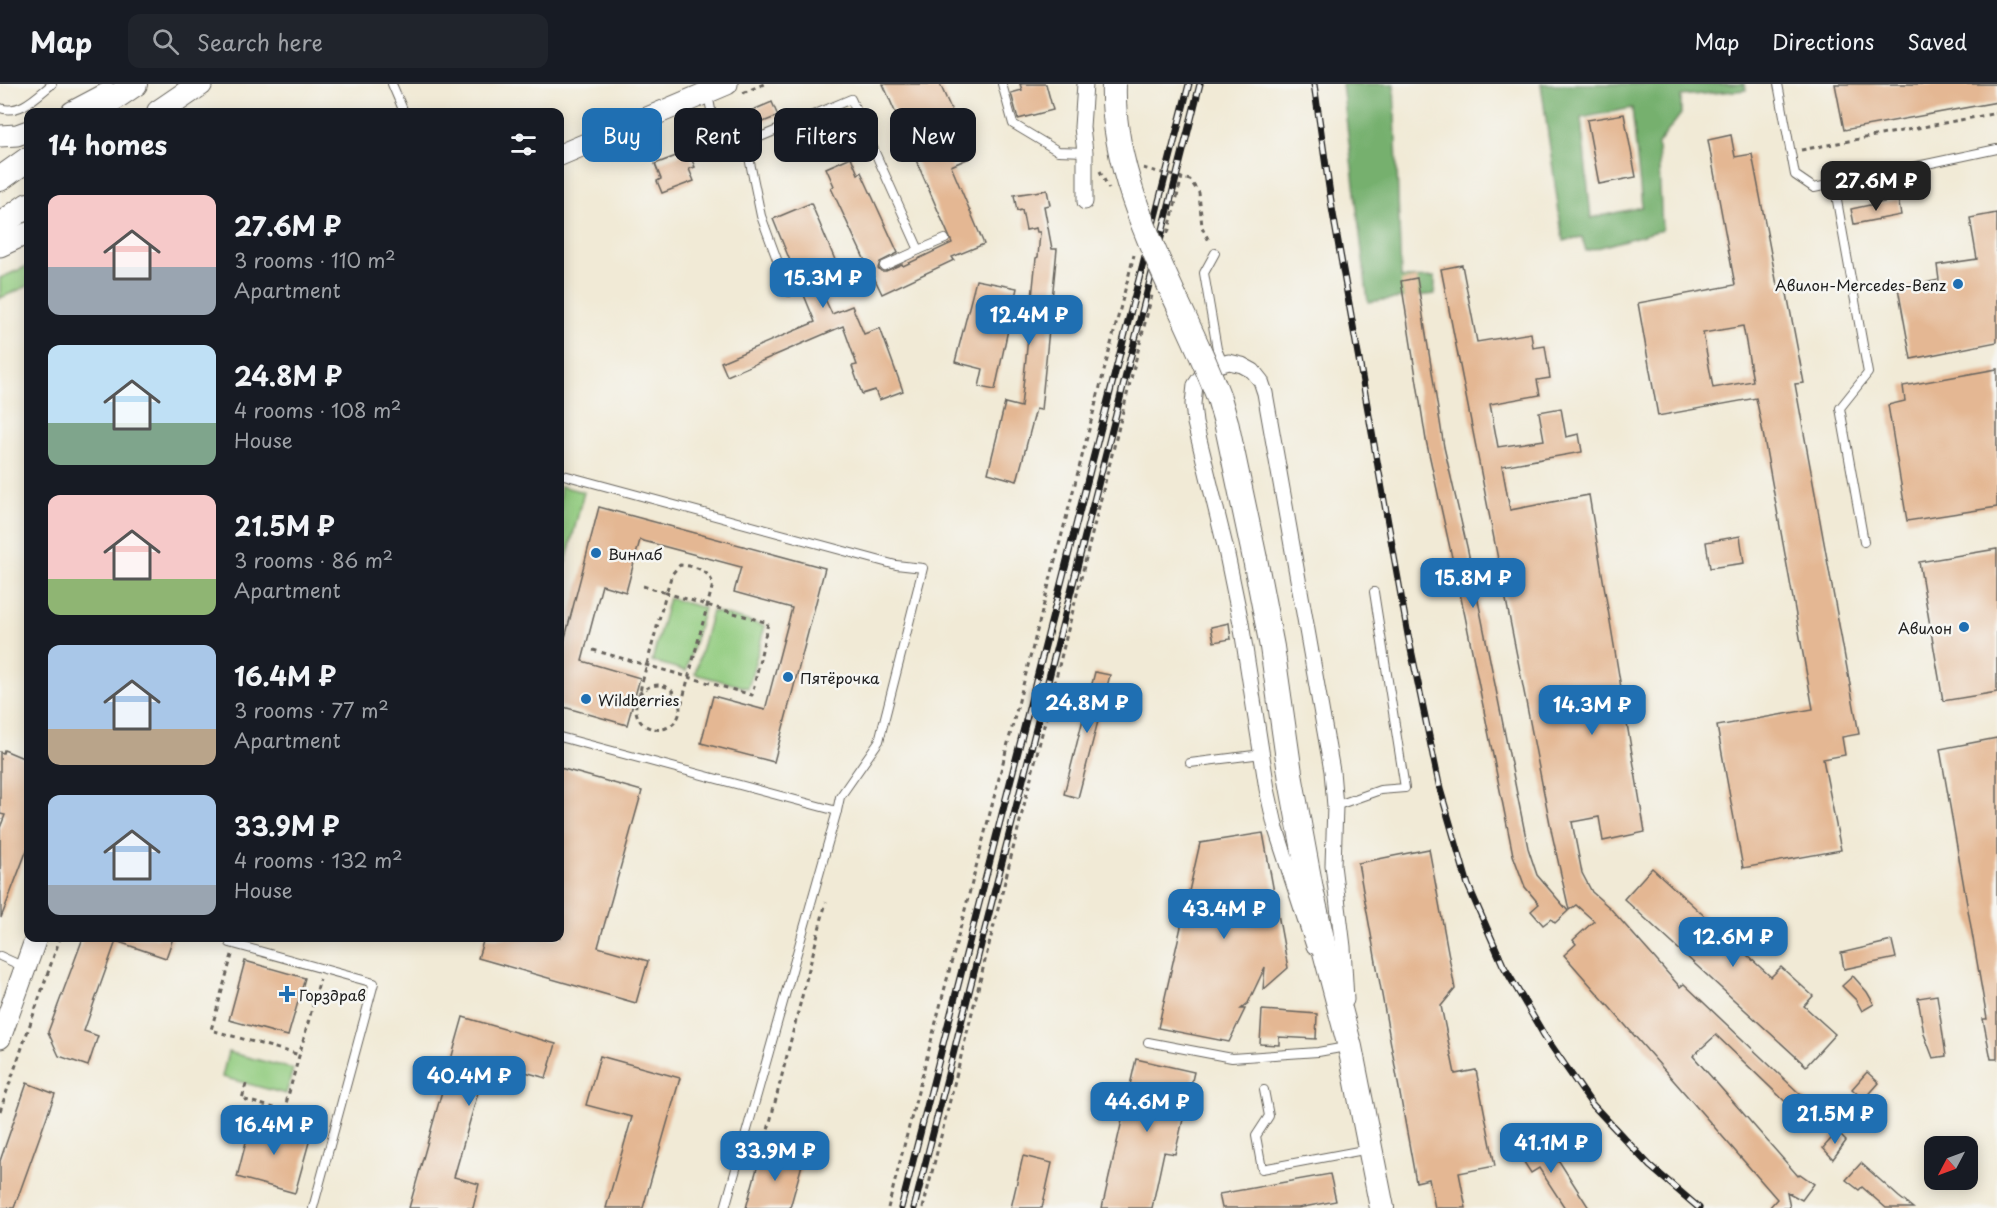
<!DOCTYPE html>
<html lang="en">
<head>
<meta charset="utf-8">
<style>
  body { margin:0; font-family:"Playpen Sans",sans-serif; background:#20242c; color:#f1f3f6; height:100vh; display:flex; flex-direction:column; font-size:22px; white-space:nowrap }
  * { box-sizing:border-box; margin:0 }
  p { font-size:20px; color:#9ea1a6 }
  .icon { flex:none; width:33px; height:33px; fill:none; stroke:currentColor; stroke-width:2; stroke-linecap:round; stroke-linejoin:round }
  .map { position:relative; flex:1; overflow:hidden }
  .panel { position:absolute; left:24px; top:24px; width:540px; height:834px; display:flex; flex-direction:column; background:#171b24; border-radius:12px; box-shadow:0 3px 15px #0003 }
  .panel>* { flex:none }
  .hud { position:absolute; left:582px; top:24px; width:570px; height:54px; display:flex; gap:12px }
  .needle { width:39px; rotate:229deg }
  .buttons { position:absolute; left:1924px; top:1052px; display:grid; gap:12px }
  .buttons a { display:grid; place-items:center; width:54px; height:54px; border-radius:12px; background:#171b24; box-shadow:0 3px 15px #0003; font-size:30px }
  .price { position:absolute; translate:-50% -51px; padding:0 14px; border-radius:12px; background:#1f6fb2; color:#fff; font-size:20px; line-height:39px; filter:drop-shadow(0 2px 3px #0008) }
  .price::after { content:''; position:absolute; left:50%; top:36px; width:18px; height:14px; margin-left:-9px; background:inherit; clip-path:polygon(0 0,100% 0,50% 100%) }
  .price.selected { background:#222; color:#fff }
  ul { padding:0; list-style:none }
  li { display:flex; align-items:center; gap:18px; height:150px; padding:0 24px }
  li span { display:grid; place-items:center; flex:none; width:168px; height:120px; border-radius:12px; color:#555 }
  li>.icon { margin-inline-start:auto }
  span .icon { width:72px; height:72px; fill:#fffc; stroke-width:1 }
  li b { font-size:26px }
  h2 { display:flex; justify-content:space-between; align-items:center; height:72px; padding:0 24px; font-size:26px }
  .pill { padding:0 21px; border-radius:12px; background:#171b24; box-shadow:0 3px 15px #0003; font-size:21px; line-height:54px }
  .pill.selected { background:#1f6fb2; color:#fff }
  header { display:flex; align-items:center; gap:36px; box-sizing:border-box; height:84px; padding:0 30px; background:#171b24; border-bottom:2px solid #363941 }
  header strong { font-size:28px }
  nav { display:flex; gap:33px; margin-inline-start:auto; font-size:21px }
  .search { width:420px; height:54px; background:#20242c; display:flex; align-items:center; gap:15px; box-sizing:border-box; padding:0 21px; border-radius:12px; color:#9ea1a6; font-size:22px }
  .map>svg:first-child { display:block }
  .green { fill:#93cc80; stroke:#58744e; stroke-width:1.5 }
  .forest { fill:#76b06e; stroke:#496645; stroke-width:1.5; fill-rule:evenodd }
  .building { fill:#e4b793; fill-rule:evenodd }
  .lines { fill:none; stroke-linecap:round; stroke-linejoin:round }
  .lane-casing { stroke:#67645d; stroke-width:10 }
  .street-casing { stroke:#67645d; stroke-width:17 }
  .secondary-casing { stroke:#67645d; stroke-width:23 }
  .primary-casing { stroke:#67645d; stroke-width:26 }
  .path { stroke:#67645d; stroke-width:3; stroke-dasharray:4.5 4.5; stroke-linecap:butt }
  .lane { stroke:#fff; stroke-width:8 }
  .street { stroke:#fff; stroke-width:15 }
  .secondary { stroke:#fff; stroke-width:21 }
  .primary { stroke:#fff; stroke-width:24 }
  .rail-casing { stroke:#1c1c1c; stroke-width:7 }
  .rail { stroke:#f6f6f2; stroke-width:4.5; stroke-dasharray:14; stroke-linecap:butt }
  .primary-bridge-casing { stroke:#67645d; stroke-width:26; stroke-linecap:butt }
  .primary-bridge { stroke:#fff; stroke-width:24 }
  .poi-dot { fill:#1f6fb2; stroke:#f6f6f2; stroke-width:2 }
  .labels { text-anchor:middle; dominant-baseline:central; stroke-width:5; stroke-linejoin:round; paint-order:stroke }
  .poi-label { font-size:15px; fill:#1c1c1c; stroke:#f6f6f2; text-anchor:start }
</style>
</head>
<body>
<header>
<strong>Map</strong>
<div class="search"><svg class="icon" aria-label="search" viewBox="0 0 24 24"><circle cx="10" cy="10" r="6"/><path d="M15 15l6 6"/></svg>Search here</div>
<nav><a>Map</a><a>Directions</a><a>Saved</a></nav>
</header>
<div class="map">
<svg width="1997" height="1124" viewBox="0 0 1997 1124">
  <rect width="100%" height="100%" fill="#f6f6f2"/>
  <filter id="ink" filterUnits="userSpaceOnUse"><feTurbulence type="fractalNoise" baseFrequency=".0167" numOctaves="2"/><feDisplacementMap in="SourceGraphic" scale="12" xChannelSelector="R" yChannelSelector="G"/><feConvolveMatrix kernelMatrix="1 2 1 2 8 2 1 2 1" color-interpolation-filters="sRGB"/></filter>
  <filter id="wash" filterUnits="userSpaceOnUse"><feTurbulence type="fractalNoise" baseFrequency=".008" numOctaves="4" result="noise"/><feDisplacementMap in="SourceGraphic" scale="24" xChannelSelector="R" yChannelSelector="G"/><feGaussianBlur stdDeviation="1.35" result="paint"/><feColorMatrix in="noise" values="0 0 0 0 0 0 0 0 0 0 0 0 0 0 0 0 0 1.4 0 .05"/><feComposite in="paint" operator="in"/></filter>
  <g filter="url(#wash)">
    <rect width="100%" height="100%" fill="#f1ead6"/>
    <g class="green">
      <polygon points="28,182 28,202 0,214 0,194"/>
      <polygon points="560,402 584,408 560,501"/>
      <polygon points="669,514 704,524 686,587 652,577"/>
      <polygon points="712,527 765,542 748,604 695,590"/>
      <polygon points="228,968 293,985 286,1010 222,993"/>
    </g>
    <g class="forest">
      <polygon points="1342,0 1394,0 1401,194 1435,193 1435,210 1368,218"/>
      <path d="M1541 0H1745L1746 6 1681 12V30L1658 60 1662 146 1586 167 1582 153 1563 157ZM1632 24 1642 123 1591 134 1581 34Z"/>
    </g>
    <g id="blocks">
      <g class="building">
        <polygon points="883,0 940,0 972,73 951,82 984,160 952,173 954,176 882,210 868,181 867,181 831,104 834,102 826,84 851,73 858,90 861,88 898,169 880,178 878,184 881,187 886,187 902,180 903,182 952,159"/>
        <polygon points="1020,0 1046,0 1053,26 1018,35 1011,9 1022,6"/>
        <polygon points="1835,0 1997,0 1997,18 1844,46"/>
        <polygon points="772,18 778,32 726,53 720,40"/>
        <polygon points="1624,30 1636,93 1599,100 1587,36"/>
        <polygon points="708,44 716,64 691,74 695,83 689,85 694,97 662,109 657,97 661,95 655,80 684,69 680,60 697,54 695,50"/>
        <path d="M1731 51 1735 73 1752 70 1777 201 1785 199 1804 299 1795 300 1859 650 1842 653 1845 671 1823 675 1841 766 1743 784 1717 642 1813 625 1761 338 1756 314 1658 332 1638 219 1735 201 1708 56ZM1743 242 1753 297 1713 304 1703 249Z"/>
        <polygon points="1047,106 1050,121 1044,122 1052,165 1057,165 1041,326 1036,325 1017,397 988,389 1005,319 1021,323 1036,174 1038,173 1040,148 1037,148 1036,144 1026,146 1022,126 1017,127 1014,111"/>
        <polygon points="1898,115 1901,131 1854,140 1851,125"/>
        <polygon points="811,119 841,190 818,200 832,230 852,222 864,250 880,244 903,307 879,316 875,306 862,310 852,282 857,281 843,242 727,292 721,278 815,238 773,135"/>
        <polygon points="1997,129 1997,258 1911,275 1898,204 1939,196 1937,181 1977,175 1970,134"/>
        <polygon points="1462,181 1477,258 1531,249 1533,264 1545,262 1550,294 1537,296 1540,311 1490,320 1498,363 1544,356 1539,328 1561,324 1566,353 1579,350 1582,368 1502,382 1510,426 1589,411 1645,748 1603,757 1599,733 1572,738 1582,789 1592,808 1610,824 1680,903 1684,900 1820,1029 1806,1045 1795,1034 1798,1030 1716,951 1693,972 1798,1092 1800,1090 1814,1100 1802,1116 1787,1108 1790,1124 1769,1124 1777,1115 1564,871 1576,860 1573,856 1594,837 1576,821 1569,826 1552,750 1441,185"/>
        <polygon points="1417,194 1444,363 1468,467 1528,764 1537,791 1568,827 1555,839 1551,835 1543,841 1531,827 1539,820 1525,803 1513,771 1465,532 1426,356 1401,197"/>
        <polygon points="976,196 1017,204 995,306 979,303 983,285 955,278"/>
        <polygon points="1997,285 1997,423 1907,437 1888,321 1905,317 1903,302"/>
        <polygon points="599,423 825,484 774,678 701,659 713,612 765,626 792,524 734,508 741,483 640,456 626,508 602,501 582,577 640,594 627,641 560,622 560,573"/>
        <polygon points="1740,452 1744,479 1710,484 1706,458"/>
        <polygon points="1997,465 1997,608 1943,617 1919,478"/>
        <polygon points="1229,539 1231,555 1214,558 1211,543"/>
        <polygon points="1095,588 1110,591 1078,714 1064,710"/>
        <polygon points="1997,654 1997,975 1991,975 1983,935 1987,935 1940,665"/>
        <polygon points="4,666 28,676 28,763 1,834 0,744 5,731 0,730 0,668 3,669"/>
        <polygon points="560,684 642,707 598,863 648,877 636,919 478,874 484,854 560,854"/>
        <polygon points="1263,749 1288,884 1263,906 1265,883 1248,919 1241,925 1245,925 1229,958 1158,944 1200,759"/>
        <polygon points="1429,765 1455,905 1441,922 1455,990 1476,986 1495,1082 1459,1089 1466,1124 1435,1124 1429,1095 1416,1098 1358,779"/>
        <polygon points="1652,784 1771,893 1781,883 1813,912 1804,922 1835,950 1806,982 1624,815"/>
        <polygon points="83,854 173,854 166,874 116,857 84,947 98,952 88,982 59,972 48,948"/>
        <polygon points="1892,857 1896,874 1844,885 1841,869"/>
        <polygon points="245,877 305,894 288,952 229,936"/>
        <polygon points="1853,892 1867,908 1874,920 1862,927 1856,916 1842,902"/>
        <polygon points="1937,911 1946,972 1933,974 1924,950 1918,914"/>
        <polygon points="1262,926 1317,930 1316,955 1279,953 1279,961 1260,960"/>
        <polygon points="463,933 556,960 546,994 487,977 454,1093 479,1100 473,1124 409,1124"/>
        <polygon points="600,972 680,994 643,1124 606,1124 632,1033 586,1021"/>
        <polygon points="1136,975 1194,988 1175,1070 1164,1068 1152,1124 1102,1124"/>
        <polygon points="1867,988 1879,999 1864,1016 1852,1005"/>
        <polygon points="27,999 55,1010 14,1124 0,1124 0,1077"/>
        <polygon points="252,1035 311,1051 295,1109 237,1093"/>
        <polygon points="1837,1048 1846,1057 1833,1075 1823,1064"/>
        <polygon points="1534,1052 1552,1081 1559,1077 1589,1124 1565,1124 1539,1084 1531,1089 1515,1064"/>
        <polygon points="762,1066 803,1077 790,1124 746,1124"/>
        <polygon points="1023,1072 1052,1079 1042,1124 1011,1124"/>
        <polygon points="1861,1079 1899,1113 1913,1124 1886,1124 1862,1103 1859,1106 1846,1096"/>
        <polygon points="1330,1090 1336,1117 1298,1124 1222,1124 1219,1110"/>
      </g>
    </g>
  </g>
  <g filter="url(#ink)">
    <use href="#blocks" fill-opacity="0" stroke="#67645d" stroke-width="1.5"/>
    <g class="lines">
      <g class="lane-casing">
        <g id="lane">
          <polyline points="392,0 404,28"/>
          <polyline points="1002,0 1013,40 1058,67 1085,68"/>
          <polyline points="1778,0 1795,91 1814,104 1997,65"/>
          <polyline points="708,10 714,42 724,62 746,59 851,15 919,166 884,182"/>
          <path d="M0 24C20 31 37 12 52 0"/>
          <polyline points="746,59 761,132 789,208"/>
          <polyline points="1834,100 1868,289 1840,324 1864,458"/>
          <polyline points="919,166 945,155"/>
          <polyline points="1215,169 1204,189 1217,265 1223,279"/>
          <polyline points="560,390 896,481 923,484 879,657 840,713 837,727"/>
          <polyline points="560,653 837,727 725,1124"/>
          <polyline points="1190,679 1262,670"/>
          <polyline points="1335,722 1380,706 1405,704 1374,508"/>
          <polyline points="230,859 374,899 313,1124"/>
          <polyline points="0,872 24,883"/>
          <polyline points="1148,958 1232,974 1318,968 1346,963"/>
          <polyline points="1264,1006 1269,1032 1256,1052 1262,1085 1369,1065"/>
        </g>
      </g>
      <g class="street-casing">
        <g id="street">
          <polyline points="1085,118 1085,68 1082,43 1085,0"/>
          <polyline points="1314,862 1276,745 1267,705 1241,539 1226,466 1195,339 1193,320 1195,301 1202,291 1211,283 1229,278 1242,281 1253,287 1261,297 1265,309 1332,687 1335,722 1333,781 1343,863 1346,916"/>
        </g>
      </g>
      <g class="secondary-casing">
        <g id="secondary">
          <polyline points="72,28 108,9"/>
          <polyline points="0,52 17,51 28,47"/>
          <polyline points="560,71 727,0"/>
          <polyline points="0,162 28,149"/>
          <polyline points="0,954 36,854"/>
        </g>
      </g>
      <g class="primary-casing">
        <g id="primary">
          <polyline points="94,28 135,0"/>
          <polyline points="159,28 200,0"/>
          <polyline points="0,95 28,75"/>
          <polyline points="0,141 28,121"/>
          <polyline points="1255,475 1272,563 1291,696 1311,805 1325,868 1350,963 1382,1124"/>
        </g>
      </g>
      <g class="path">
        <polyline points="743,9 764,0"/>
        <polyline points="1801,66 1997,29"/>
        <polyline points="1143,84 1190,96 1199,109 1202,143 1210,159"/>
        <polyline points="1100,87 1109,105"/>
        <polyline points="1168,149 1182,93"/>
        <path d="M643 502 666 509 672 490 680 481C694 482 708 485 713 500L681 622"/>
        <path d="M593 566 752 611 768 539 666 509C658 540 649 571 641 603 640 610 635 617 636 625 636 631 639 637 644 641 651 645 659 647 666 644 698 631 669 581 639 610"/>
        <polyline points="232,871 211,946 300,971"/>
        <polyline points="246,1000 242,1015 325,1038"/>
        <polyline points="0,1027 60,854"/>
        <polyline points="284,1027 320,895"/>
        <polyline points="766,1054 826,818"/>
        <polyline points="888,1124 1134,171"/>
        <polyline points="923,1124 1152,211"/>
      </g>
      <use href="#lane" class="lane"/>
      <use href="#street" class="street"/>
      <use href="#secondary" class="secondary"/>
      <use href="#primary" class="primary"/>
      <g class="rail-casing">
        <g id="rail">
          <polyline points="1314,0 1332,124 1408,551 1440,705 1468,801 1503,881 1544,951 1591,1019 1650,1082 1699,1124"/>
          <polyline points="901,1124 1189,0"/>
          <polyline points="914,1124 1200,0"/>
        </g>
      </g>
      <use href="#rail" class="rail"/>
      <g class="primary-bridge-casing">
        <path id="primary-bridge" d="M1114 0C1110 107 1182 215 1219 314L1226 338 1255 475"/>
      </g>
      <use href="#primary-bridge" class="primary-bridge"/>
    </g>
  </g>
  <g class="poi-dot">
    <circle cx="1958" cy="200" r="6"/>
    <circle cx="596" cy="469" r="6"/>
    <circle cx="1964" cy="543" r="6"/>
    <circle cx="788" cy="593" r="6"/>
    <circle cx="586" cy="615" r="6"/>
    <path d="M284 901h6v6h6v6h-6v6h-6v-6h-6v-6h6z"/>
  </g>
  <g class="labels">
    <g class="poi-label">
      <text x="1946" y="200" text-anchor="end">Авилон-Mercedes-Benz</text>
      <text x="608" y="469">Винлаб</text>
      <text x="1952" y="543" text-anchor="end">Авилон</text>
      <text x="800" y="593">Пятёрочка</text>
      <text x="598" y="615">Wildberries</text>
      <text x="299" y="910">Горздрав</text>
    </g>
  </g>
</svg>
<div class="buttons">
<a><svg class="needle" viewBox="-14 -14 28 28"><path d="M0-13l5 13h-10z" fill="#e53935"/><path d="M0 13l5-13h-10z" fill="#9ea1a6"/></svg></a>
</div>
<b class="price selected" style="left:1876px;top:128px">27.6M ₽</b>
<b class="price" style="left:823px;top:225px">15.3M ₽</b>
<b class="price" style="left:1029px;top:262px">12.4M ₽</b>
<b class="price" style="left:1473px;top:525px">15.8M ₽</b>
<b class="price" style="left:1087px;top:650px">24.8M ₽</b>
<b class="price" style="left:1592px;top:652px">14.3M ₽</b>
<b class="price" style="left:1224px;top:856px">43.4M ₽</b>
<b class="price" style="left:1733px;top:884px">12.6M ₽</b>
<b class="price" style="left:469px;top:1023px">40.4M ₽</b>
<b class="price" style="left:1147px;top:1049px">44.6M ₽</b>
<b class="price" style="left:1835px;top:1061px">21.5M ₽</b>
<b class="price" style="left:274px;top:1072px">16.4M ₽</b>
<b class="price" style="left:1551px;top:1090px">41.1M ₽</b>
<b class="price" style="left:775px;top:1098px">33.9M ₽</b>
<div class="hud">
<a class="pill selected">Buy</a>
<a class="pill">Rent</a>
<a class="pill">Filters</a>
<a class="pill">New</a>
</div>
<section class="panel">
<h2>14 homes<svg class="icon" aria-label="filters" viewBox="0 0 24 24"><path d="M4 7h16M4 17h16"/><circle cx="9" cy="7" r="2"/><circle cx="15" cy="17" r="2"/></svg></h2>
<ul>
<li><span style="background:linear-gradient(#f6c9c9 60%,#9aa5b1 0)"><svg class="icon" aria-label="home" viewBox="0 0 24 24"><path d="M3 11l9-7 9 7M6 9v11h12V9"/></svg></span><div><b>27.6M ₽</b><p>3 rooms · 110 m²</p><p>Apartment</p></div></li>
<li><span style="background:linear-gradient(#bfe0f5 65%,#7fa58c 0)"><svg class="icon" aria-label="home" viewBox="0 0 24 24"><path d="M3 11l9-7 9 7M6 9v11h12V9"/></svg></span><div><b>24.8M ₽</b><p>4 rooms · 108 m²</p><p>House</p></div></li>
<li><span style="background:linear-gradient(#f6c9c9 70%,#8fb573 0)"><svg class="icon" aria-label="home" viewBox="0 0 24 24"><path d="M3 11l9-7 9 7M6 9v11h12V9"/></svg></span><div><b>21.5M ₽</b><p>3 rooms · 86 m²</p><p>Apartment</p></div></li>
<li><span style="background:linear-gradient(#a9c7e8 70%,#b9a48a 0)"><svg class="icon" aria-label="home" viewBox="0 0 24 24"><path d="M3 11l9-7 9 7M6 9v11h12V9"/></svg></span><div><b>16.4M ₽</b><p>3 rooms · 77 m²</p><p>Apartment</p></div></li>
<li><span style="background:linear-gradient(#a9c7e8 75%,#9aa5b1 0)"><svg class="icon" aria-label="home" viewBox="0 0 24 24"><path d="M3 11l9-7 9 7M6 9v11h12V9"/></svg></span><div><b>33.9M ₽</b><p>4 rooms · 132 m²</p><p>House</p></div></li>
</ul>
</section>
</div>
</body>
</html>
